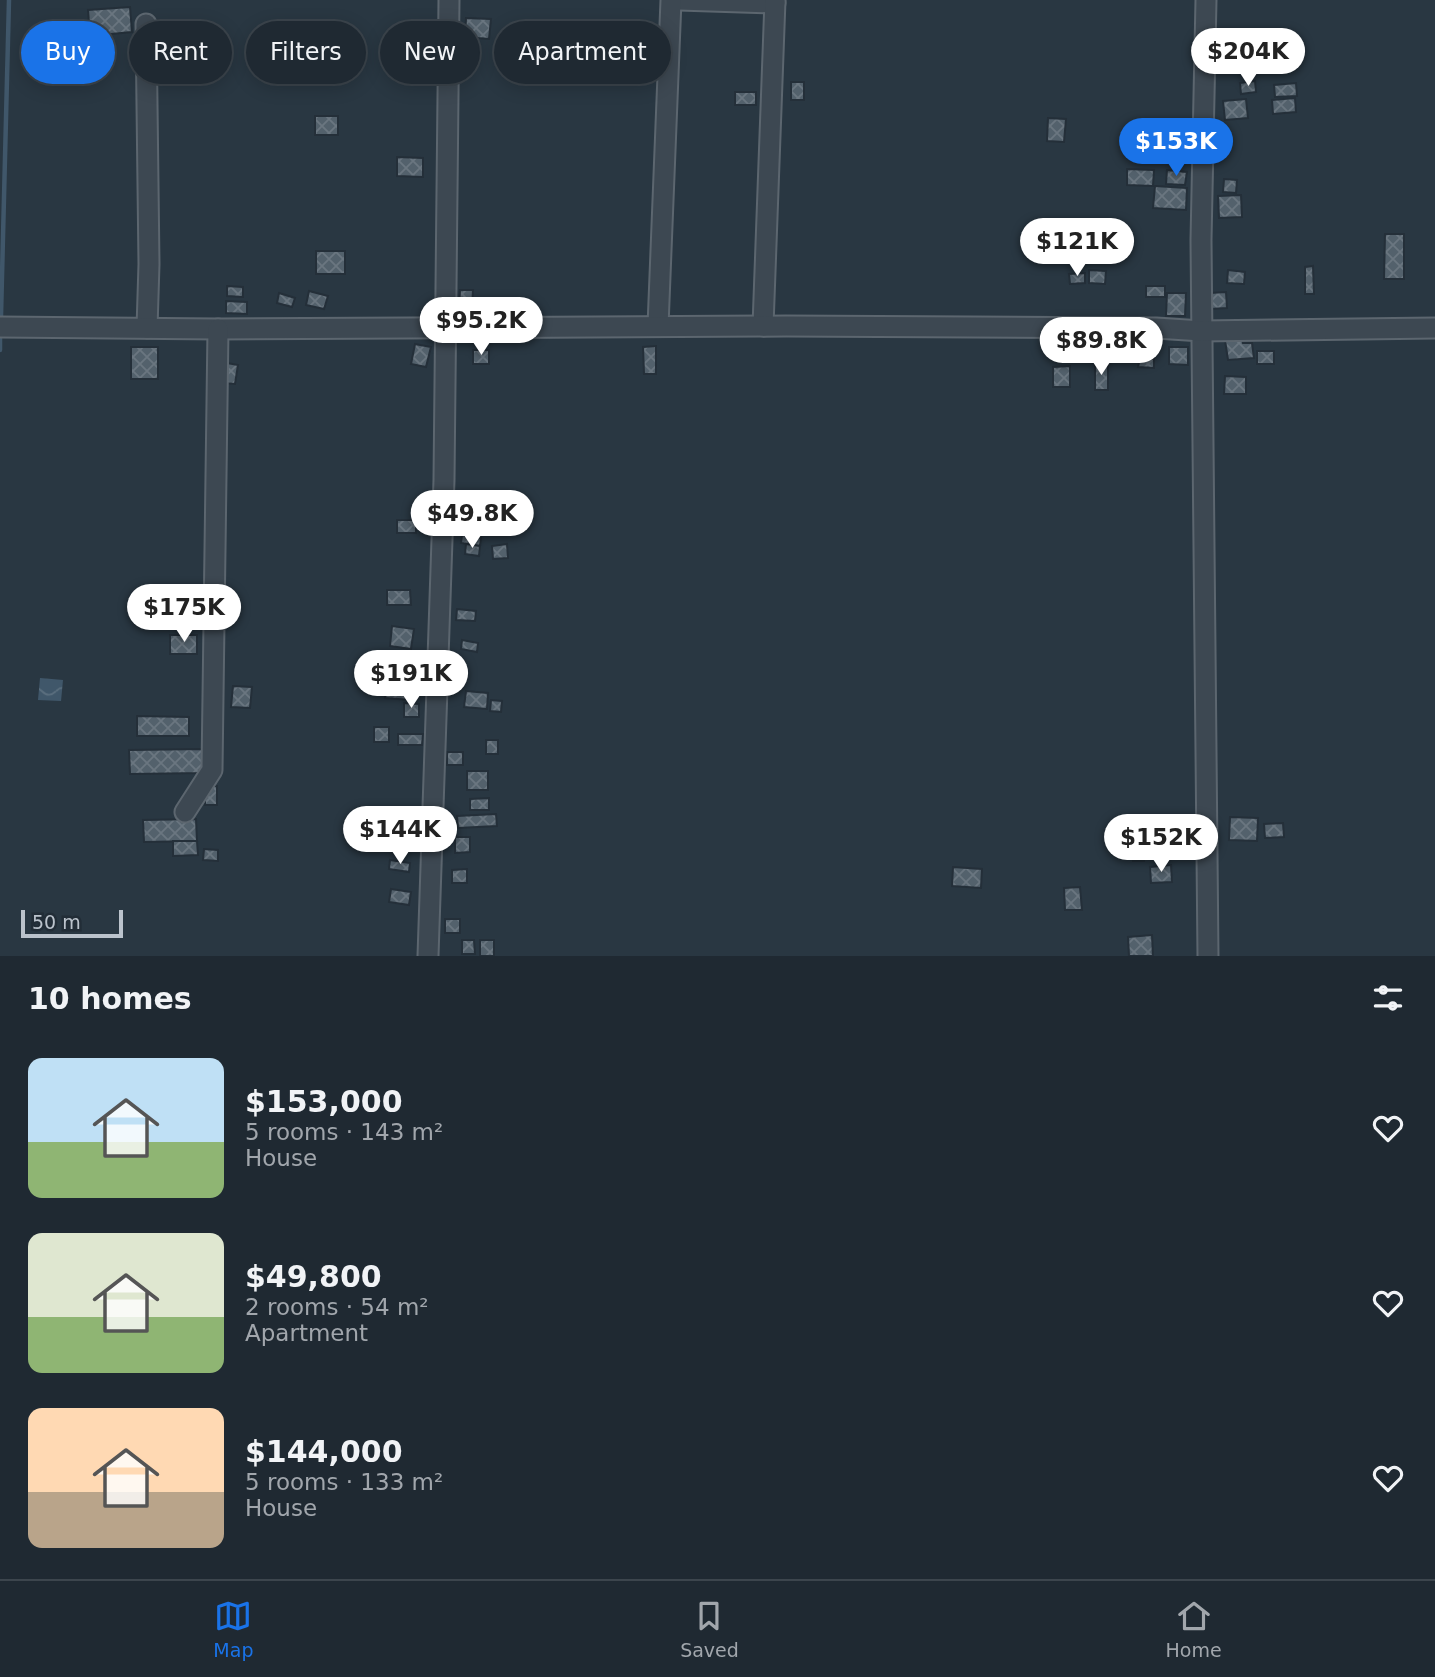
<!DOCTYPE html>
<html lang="en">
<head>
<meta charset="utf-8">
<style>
  body { margin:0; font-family:"DejaVu Sans",sans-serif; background:#27313a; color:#f1f3f6; height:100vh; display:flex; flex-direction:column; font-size:26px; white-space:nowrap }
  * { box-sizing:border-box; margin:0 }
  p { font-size:23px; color:#a1a6ac }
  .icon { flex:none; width:38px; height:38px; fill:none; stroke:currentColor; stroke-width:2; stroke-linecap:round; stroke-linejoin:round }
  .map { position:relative; height:956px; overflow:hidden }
  .sheet { display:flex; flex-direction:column; background:#1f2932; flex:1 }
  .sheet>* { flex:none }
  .hud { position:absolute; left:21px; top:21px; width:700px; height:63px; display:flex; gap:14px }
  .scale { position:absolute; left:21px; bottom:18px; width:102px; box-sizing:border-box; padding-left:7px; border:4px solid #bbc3cc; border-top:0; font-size:19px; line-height:24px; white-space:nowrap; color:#bbc3cc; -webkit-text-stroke:5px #222d37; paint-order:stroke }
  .price { position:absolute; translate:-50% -60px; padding:0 16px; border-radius:24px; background:#fff; color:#222; font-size:23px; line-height:46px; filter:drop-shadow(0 2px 4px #0008) }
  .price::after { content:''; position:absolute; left:50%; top:42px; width:21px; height:16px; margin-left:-10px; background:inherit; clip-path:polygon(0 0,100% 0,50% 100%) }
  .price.active { background:#1a73e8; color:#fff }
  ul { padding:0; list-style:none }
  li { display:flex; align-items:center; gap:21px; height:175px; padding:0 28px }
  li span { display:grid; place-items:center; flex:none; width:196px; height:140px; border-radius:14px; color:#555 }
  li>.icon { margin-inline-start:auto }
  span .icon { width:84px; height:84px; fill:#fffc; stroke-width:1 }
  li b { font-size:30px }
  h2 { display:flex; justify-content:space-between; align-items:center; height:84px; padding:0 28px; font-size:30px }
  .chip { padding:0 24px; border-radius:32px; background:#1f2932; box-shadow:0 4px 18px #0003,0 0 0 2px #3c454d; font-size:24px; line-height:63px }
  .chip.active { background:#1a73e8; color:#fff }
  .menu { display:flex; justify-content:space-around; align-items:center; height:98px; border-top:2px solid #3c454d; background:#1f2932; font-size:19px; color:#a1a6ac }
  .menu a { display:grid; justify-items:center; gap:4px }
  .menu .active { color:#1a73e8 }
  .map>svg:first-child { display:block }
  .water { fill:url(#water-waves) }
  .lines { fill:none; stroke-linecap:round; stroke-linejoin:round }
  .stream { stroke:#40576a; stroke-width:4.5 }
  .building { fill:url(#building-cross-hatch); stroke:#242f39; stroke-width:2 }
  .minor-casing { stroke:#5c666f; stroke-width:23 }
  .minor { stroke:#3d4852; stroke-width:19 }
</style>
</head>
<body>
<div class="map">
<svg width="1435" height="956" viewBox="0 0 1435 956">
  <defs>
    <pattern id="water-waves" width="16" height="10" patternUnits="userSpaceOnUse" patternTransform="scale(1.75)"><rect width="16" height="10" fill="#40576a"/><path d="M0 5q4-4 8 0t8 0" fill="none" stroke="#5a6e7e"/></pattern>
    <pattern id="building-cross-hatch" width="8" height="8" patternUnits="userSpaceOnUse" patternTransform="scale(1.75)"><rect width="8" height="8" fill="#53616c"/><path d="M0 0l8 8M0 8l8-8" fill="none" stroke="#6a7680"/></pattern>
  </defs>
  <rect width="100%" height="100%" fill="#293742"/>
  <polygon class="water" points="40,678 63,680 61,701 38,700"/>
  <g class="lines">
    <g class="stream">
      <polyline points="1,316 9,0"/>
      <polyline points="0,350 0,335"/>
    </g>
  </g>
  <g class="building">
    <polygon points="130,7 132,32 90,36 88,10"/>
    <polygon points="466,18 491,19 489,39 465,37"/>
    <polygon points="1255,81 1256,92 1241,94 1240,83"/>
    <rect x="791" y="82" width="13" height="18"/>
    <polygon points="1296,83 1297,96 1275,97 1274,85"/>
    <rect x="735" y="92" width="21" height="13"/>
    <polygon points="1295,98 1296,112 1273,114 1272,100"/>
    <polygon points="1246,99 1248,118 1225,120 1223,101"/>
    <rect x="315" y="116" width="23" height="19"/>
    <polygon points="1048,118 1066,119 1064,142 1047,141"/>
    <polygon points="397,157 423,158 423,177 397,176"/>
    <polygon points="1127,169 1154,170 1153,186 1127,185"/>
    <polygon points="1167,170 1187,172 1185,185 1166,184"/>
    <polygon points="1224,179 1237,180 1236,193 1223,192"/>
    <polygon points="1155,186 1187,188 1186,210 1153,208"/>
    <polygon points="1241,195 1242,217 1219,218 1218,196"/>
    <polygon points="1385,234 1404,234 1404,279 1384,279"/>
    <rect x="316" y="251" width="29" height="23"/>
    <polygon points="1313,266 1314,294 1305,294 1305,267"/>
    <polygon points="1089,270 1106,271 1105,284 1089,283"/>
    <polygon points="1228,270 1245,272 1244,284 1227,283"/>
    <polygon points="1085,273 1085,283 1070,284 1069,274"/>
    <polygon points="227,286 243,287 243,297 227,296"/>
    <rect x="1146" y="286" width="19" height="11"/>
    <polygon points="460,290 473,290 472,310 459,310"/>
    <polygon points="309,291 328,296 324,309 306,305"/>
    <polygon points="1226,292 1227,308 1210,309 1210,293"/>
    <polygon points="279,293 295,298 292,307 277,303"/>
    <polygon points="1167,293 1186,293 1185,316 1166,316"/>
    <polygon points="226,301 247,302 247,314 226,313"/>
    <polygon points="1140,337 1155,338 1153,353 1139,352"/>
    <polygon points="1242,338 1243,343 1252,343 1254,358 1228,360 1225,340"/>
    <polygon points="415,344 431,347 426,367 411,364"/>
    <polygon points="656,346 656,374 644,374 643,347"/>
    <rect x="131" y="347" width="27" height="32"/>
    <polygon points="1169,347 1188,347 1188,365 1169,364"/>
    <rect x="473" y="350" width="16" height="14"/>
    <rect x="1257" y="351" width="17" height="13"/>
    <polygon points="1140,358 1154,359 1154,368 1138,367"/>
    <polygon points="227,363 238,365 235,384 224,383"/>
    <rect x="1095" y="365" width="13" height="25"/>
    <polygon points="1070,366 1070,387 1053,387 1053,367"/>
    <polygon points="1225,376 1246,377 1246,394 1224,394"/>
    <rect x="465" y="495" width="23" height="12"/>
    <rect x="397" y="520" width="19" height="13"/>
    <polygon points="462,535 481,538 480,546 461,543"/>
    <polygon points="466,544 480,546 479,556 465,554"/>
    <polygon points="507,544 508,558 493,559 492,546"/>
    <polygon points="387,590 410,590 411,605 387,605"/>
    <polygon points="457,609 476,611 475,621 456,620"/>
    <polygon points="392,626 414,629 411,649 390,646"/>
    <rect x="170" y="635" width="27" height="19"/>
    <polygon points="462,640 478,643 477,652 461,649"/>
    <polygon points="394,662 412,663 411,684 393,683"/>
    <polygon points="387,684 412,686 411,700 385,698"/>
    <polygon points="233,686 252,687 250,708 231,707"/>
    <polygon points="466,691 488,693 487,709 464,707"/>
    <polygon points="491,700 502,701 501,712 490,711"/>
    <polygon points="404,703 419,704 419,717 404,717"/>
    <polygon points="137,716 189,717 189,736 137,736"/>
    <rect x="374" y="727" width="15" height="15"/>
    <polygon points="398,734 423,734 422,745 398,745"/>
    <rect x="486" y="740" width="12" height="14"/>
    <polygon points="204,749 204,773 130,774 129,750"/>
    <rect x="447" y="752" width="16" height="13"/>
    <rect x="467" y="771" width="21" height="19"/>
    <rect x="205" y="786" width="12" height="19"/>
    <polygon points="489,798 489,810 470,810 470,799"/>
    <polygon points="496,814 497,826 458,828 457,816"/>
    <polygon points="1230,817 1258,818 1257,841 1229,840"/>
    <polygon points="196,819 197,841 144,842 143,820"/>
    <polygon points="1283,823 1284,837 1265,838 1264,824"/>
    <polygon points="455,837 470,837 470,852 455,853"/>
    <polygon points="173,841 197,841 198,855 173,856"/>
    <polygon points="1152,841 1173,842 1173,854 1152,853"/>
    <polygon points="204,849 218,850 218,861 203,860"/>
    <rect x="1133" y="850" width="11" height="11"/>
    <polygon points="390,860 410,863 409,872 389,869"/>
    <polygon points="1171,865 1172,882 1151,883 1150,867"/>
    <polygon points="953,867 982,869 981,888 952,886"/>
    <polygon points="467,869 467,883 452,883 452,870"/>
    <polygon points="1080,887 1082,910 1065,910 1064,888"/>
    <polygon points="391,889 411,892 409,905 389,902"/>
    <rect x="445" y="919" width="15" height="14"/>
    <polygon points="1152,935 1153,956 1129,956 1128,937"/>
    <polygon points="462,940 474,940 475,954 462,954"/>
    <rect x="480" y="940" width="14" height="16"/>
  </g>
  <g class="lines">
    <g class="minor-casing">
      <g id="minor">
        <polyline points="679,0 775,3"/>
        <polyline points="1206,0 1201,240 1208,956"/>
        <polyline points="146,24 149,264 147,328"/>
        <polyline points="658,326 671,0"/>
        <polyline points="763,326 775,0"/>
        <polyline points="0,327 218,329 786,326 1156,328 1202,331 1435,328"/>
        <polyline points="185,812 212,770 218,329"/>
        <polyline points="428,956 444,480 449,0"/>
      </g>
    </g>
    <use href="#minor" class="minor"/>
  </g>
</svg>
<div class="scale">50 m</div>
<b class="price" style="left:1248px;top:88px">$204K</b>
<b class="price active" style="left:1176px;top:178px">$153K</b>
<b class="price" style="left:1077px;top:278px">$121K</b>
<b class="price" style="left:481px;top:357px">$95.2K</b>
<b class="price" style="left:1101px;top:377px">$89.8K</b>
<b class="price" style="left:472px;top:550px">$49.8K</b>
<b class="price" style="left:184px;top:644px">$175K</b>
<b class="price" style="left:411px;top:710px">$191K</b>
<b class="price" style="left:400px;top:866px">$144K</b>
<b class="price" style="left:1161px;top:874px">$152K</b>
<div class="hud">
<a class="chip active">Buy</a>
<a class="chip">Rent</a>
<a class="chip">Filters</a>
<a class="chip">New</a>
<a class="chip">Apartment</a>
</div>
</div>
<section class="sheet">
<h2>10 homes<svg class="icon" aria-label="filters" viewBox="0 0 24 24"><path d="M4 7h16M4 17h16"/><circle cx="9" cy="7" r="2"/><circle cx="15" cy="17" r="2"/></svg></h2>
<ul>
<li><span style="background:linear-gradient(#bfe0f5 60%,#8fb573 0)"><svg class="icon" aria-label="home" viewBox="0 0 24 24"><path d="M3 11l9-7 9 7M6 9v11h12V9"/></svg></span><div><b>$153,000</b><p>5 rooms · 143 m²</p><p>House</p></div><svg class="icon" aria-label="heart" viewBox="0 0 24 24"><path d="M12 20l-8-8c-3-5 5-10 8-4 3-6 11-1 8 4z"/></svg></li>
<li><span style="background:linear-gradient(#dfe7d0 60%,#8fb573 0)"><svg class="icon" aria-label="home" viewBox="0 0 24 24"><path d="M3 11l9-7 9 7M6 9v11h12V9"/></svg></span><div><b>$49,800</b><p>2 rooms · 54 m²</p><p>Apartment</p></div><svg class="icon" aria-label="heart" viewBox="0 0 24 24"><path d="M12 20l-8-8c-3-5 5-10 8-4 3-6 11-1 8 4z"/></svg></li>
<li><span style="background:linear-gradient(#ffd9b3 60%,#b9a48a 0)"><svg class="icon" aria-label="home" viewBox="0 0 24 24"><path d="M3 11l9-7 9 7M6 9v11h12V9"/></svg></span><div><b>$144,000</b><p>5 rooms · 133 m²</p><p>House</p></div><svg class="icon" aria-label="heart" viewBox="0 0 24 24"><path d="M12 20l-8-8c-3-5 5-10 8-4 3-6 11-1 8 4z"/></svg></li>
</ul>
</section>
<nav class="menu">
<a class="active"><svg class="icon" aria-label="map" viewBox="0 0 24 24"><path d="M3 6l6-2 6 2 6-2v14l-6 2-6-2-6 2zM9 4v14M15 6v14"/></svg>Map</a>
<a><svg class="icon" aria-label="saved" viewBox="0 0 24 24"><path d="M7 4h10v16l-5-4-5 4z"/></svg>Saved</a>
<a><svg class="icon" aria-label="home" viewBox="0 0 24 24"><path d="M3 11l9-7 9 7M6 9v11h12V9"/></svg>Home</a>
</nav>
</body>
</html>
